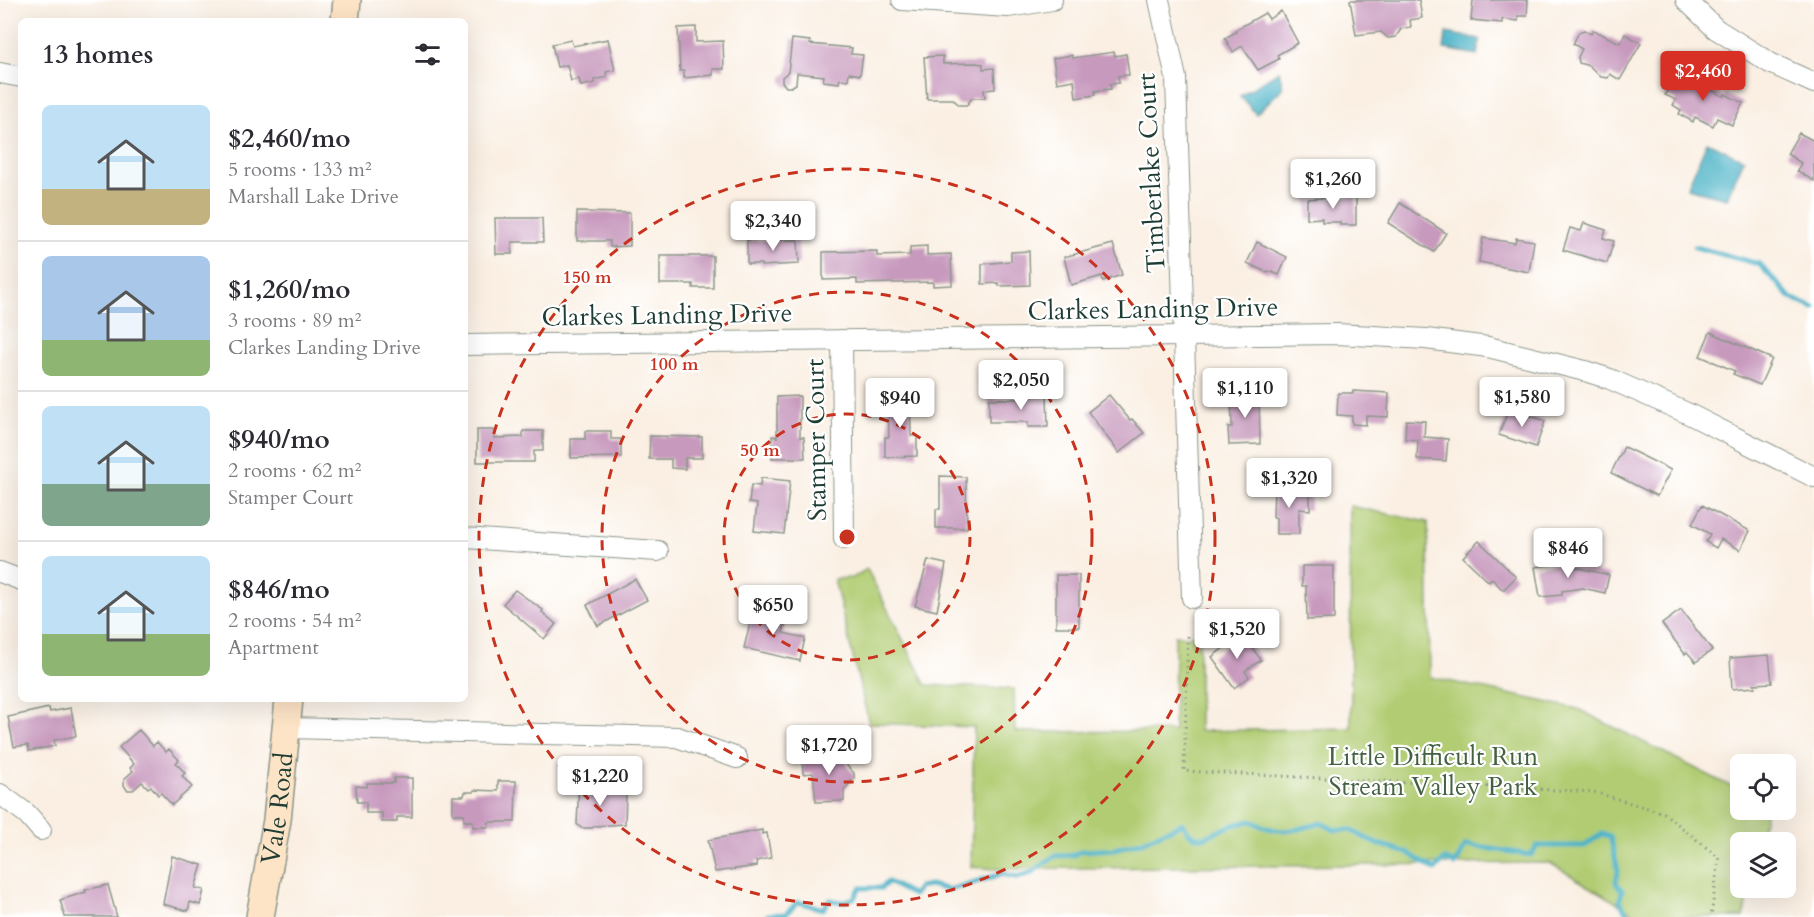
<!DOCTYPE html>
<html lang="en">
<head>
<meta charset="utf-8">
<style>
  body { margin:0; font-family:Cardo,serif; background:#f2f2f3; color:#2b2b33; height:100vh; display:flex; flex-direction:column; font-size:22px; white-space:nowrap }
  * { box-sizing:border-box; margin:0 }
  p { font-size:20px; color:#7c7c81 }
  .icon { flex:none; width:33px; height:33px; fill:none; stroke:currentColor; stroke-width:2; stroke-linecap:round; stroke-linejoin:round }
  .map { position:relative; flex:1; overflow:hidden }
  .panel { position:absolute; left:18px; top:18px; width:450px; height:684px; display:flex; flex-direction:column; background:#fff; border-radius:9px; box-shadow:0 6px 24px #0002 }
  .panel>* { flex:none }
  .fabs { position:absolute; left:1730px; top:754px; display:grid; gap:12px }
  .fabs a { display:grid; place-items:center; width:66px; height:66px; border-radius:9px; background:#fff; box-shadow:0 6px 24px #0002; font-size:30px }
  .price { position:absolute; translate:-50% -51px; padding:0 14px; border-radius:6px; background:#fff; color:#222; font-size:20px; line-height:39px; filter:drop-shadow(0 2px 3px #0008) }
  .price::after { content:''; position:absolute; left:50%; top:36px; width:18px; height:14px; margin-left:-9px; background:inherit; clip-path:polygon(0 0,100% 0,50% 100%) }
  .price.selected { background:#d93025; color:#fff }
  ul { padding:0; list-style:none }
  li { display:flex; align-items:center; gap:18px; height:150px; padding:0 24px }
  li+li { border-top:2px solid #e1e1e2 }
  li span { display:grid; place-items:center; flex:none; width:168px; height:120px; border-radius:9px; color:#555 }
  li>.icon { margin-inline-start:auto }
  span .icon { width:72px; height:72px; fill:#fffc; stroke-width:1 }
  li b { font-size:26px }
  h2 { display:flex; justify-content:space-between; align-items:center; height:72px; padding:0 24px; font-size:26px }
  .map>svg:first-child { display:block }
  .green { fill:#b1cc72; stroke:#688453; stroke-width:1.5 }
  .water { fill:#47b1c6; stroke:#33777d; stroke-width:1.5 }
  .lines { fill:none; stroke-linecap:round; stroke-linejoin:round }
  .stream { stroke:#47b1c6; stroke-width:5 }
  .building { fill:#c799bd }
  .minor-casing { stroke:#8c968b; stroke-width:22 }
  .secondary-casing { stroke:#8c968b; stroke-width:30 }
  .path { stroke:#8c968b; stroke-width:3; stroke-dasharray:1.5 4.5; stroke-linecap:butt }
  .minor { stroke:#fff; stroke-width:20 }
  .secondary { stroke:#fee4c6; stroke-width:27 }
  .ring { fill:none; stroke:#c8321e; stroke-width:3; stroke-dasharray:10 8 }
  .labels { text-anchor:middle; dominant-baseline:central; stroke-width:4.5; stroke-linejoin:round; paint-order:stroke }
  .street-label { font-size:26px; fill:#1f3d34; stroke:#fff }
  .park-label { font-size:26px; fill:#446144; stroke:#fff }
  .centre { fill:#c8321e; stroke:#fff; stroke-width:3 }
  .ring-label { font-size:18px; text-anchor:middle; font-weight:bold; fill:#c8321e; stroke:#fff; stroke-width:4.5; stroke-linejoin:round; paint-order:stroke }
</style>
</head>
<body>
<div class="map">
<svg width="1814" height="917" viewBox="0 0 1814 917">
  <rect width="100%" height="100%" fill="#fff"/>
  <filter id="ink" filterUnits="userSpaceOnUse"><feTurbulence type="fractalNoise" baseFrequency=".0167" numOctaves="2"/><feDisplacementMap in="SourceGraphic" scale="12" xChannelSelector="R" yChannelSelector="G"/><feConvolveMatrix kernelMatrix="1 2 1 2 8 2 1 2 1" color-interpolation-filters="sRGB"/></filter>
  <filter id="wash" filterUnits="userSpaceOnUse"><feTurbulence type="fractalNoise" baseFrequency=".008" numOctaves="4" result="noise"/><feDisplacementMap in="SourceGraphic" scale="24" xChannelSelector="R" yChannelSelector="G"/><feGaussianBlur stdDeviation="1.35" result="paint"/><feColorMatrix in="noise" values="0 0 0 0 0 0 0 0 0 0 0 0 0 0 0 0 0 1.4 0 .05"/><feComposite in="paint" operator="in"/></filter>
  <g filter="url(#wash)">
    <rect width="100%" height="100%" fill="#faefe2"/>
    <polygon class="green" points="1350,506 1428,522 1430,677 1578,709 1740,791 1740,810 1766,810 1759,843 1740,843 1740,888 1749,888 1744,917 1640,917 1550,863 996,869 971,867 974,727 869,723 834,579 852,578 867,569 926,685 1014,689 1015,732 1174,731 1175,635 1188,636 1199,633 1199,731 1351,728"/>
    <g class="water">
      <polygon points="1446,33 1480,39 1477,55 1444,49"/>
      <polygon points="1279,71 1283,88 1256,114 1240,96"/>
      <polygon points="1707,142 1744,159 1727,198 1687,188"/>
    </g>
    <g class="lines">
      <g class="stream">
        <polyline points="1695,247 1759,264 1791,298 1814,308"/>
        <path d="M766 917 768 915 786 914 798 902 823 909 830 900 842 902 854 898 860 888H881L888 882 913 895 919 887 930 885 949 890 1002 874 1017 877 1031 873 1055 856 1074 855 1082 851 1114 849 1144 841 1183 823 1189 833 1196 837H1205L1233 825 1251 821C1280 836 1292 831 1321 823L1335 830H1350L1375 843 1408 853 1435 870 1445 859 1455 865 1466 845 1531 855 1537 846H1585L1601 834 1610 836 1618 870 1616 883 1622 890 1620 901 1629 917"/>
      </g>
    </g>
    <g id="blocks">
      <g class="building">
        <polygon points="1350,0 1419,0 1422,18 1410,20 1411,27 1401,29 1396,37 1388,38 1381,32 1356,35"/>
        <polygon points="1473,0 1528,0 1527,16 1518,16 1518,21 1502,19 1502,23 1471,20"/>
        <polygon points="1281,11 1298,43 1277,55 1279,59 1258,70 1242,46 1233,52 1225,38 1236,32 1235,30 1265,13 1269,19"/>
        <polygon points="696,27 696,42 723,41 724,69 713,69 713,75 684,78 684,71 680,71 678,28"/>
        <polygon points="1584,30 1591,34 1593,30 1620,43 1625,34 1641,43 1620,80 1610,74 1608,78 1601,77 1589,66 1579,63 1578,57 1582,49 1573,44 1579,32"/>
        <polygon points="608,39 615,70 606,72 607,77 594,80 595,83 581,86 579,79 571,81 567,65 557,67 552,44 571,40 573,46"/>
        <polygon points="792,39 810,41 810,44 852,48 851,54 863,55 860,75 849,73 848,80 840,79 839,83 823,81 824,76 797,73 796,84 791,87 786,87 782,82 782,77 788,72"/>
        <polygon points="1114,52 1115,56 1126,54 1129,75 1118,76 1119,83 1110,84 1111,89 1095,91 1095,95 1076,98 1074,80 1057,83 1053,58 1072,55 1073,58"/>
        <polygon points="943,56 943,64 975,63 983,64 983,69 994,68 995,89 984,90 985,98 972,98 967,105 959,105 953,99 927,99 924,57"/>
        <polygon points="1675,76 1686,82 1688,78 1724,97 1725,94 1743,103 1732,125 1717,118 1713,126 1695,117 1693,122 1679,114 1681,110 1673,105 1676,100 1665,95"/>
        <polygon points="1799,133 1814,141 1814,181 1797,171 1801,163 1787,154"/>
        <polygon points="1356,196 1356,225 1340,225 1340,222 1322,222 1322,218 1307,219 1307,199"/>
        <polygon points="1400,203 1446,233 1434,252 1388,223"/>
        <polygon points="577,212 630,213 630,246 610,247 610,241 577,241"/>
        <polygon points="495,218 542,218 543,242 512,242 512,254 496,254"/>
        <polygon points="1584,223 1606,230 1603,238 1614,241 1607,263 1563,250 1570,228 1581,231"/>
        <polygon points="1483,238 1515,243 1516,238 1534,241 1529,272 1479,262"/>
        <polygon points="747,240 798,240 799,264 761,266 761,264 747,264"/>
        <polygon points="1257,242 1287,257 1279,275 1269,271 1268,273 1247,263"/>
        <polygon points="1113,244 1122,275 1103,281 1102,276 1071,285 1064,257"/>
        <polygon points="927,246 927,255 951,254 952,285 933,286 933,282 857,284 857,279 823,280 823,252 877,251 877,256 910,255 910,247"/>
        <polygon points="1029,251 1030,285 999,286 999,283 982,284 982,264 1011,261 1011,252"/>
        <polygon points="660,256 713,256 713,288 693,288 693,284 660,284"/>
        <polygon points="1710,332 1772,359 1760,385 1733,374 1735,371 1700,356"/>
        <polygon points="1353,391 1389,393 1388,417 1366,416 1366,425 1352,424 1352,416 1337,415 1338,393 1353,393"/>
        <polygon points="1259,392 1260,444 1229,445 1228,427 1232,427 1231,393"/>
        <polygon points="1028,395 1047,395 1048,427 1028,427 1028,422 989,422 989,399 1028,399"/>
        <polygon points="1109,395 1130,420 1132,419 1144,433 1119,453 1088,412"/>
        <polygon points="800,396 800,437 804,437 805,458 772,458 772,436 777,437 777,397"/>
        <polygon points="888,397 910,397 911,436 917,436 917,456 885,457 885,437 889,437"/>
        <polygon points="1509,408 1545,421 1536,447 1499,435"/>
        <polygon points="1406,420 1425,421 1424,437 1448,439 1446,461 1417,459 1418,440 1405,439"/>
        <polygon points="477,430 494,430 494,438 523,437 523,431 543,431 543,451 534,451 534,462 477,462"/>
        <polygon points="585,431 611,431 611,439 621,439 621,457 571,458 571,439 585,439"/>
        <polygon points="650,436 702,437 702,458 685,458 685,469 671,468 671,459 649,459"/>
        <polygon points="1624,447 1671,470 1657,496 1611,473"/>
        <polygon points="940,476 966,477 967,528 936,528 936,509 940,509"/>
        <polygon points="761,478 790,481 784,534 754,531 757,504 749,503 751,485 760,486"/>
        <polygon points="1274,486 1297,486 1297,493 1310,494 1310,510 1299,509 1299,534 1276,534 1276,518 1273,517"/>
        <polygon points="1702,505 1750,531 1740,550 1721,539 1716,548 1706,542 1710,534 1692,524"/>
        <polygon points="1479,541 1516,577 1503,590 1492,579 1489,582 1463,557"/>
        <polygon points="928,560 946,564 937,611 915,606"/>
        <polygon points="1573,561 1574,567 1609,575 1605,593 1583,588 1562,591 1562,595 1540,597 1535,567"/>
        <polygon points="1302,566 1334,566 1334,619 1307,620 1306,586 1302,586"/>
        <rect x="1056" y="575" width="23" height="52"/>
        <polygon points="635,579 647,600 598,626 587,605"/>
        <polygon points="515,590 543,610 542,612 556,624 544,639 503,604"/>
        <polygon points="754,607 787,615 783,633 805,638 800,661 744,648"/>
        <polygon points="1681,610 1712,650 1696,662 1687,652 1685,654 1662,624"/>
        <polygon points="1242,634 1261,660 1245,671 1249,677 1234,688 1212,657"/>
        <polygon points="1769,655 1772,683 1754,684 1755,687 1732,689 1730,658"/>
        <polygon points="49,708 50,712 71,708 76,736 54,740 55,746 29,751 28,745 14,747 8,717"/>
        <polygon points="139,730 153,746 157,742 166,752 169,749 179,760 176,763 185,773 182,776 192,787 172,805 161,793 158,795 151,786 148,788 142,782 133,790 127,790 124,785 124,779 133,771 130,768 134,764 119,747"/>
        <polygon points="847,753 847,766 854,773 854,778 844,790 844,801 816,802 813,773 803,774 802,756"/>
        <polygon points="394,778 412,778 412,817 397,817 397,822 382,822 382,813 366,813 366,802 357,802 356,786 367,787 367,783 394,783"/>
        <polygon points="498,781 516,781 515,822 489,822 489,827 473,827 473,821 464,821 464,814 453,814 453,796 464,796 465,792 474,792 474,790 498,791"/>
        <polygon points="579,782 597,783 597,791 615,791 615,794 626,795 625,824 595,826 592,828 581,828 577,824"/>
        <polygon points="762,830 762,834 767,833 771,858 756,861 757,866 715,872 708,840"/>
        <polygon points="172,856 202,865 195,888 204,890 200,905 190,902 188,911 163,904"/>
        <polygon points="108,885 117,917 65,917 60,900 86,892 85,890"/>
      </g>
    </g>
  </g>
  <g filter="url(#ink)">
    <use href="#blocks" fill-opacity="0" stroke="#8c968b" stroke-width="1.5"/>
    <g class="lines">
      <g class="minor-casing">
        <g id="minor">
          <polyline points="902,0 1008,7 1052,0"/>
          <polyline points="1159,0 1176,78 1192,598"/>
          <polyline points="1686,0 1716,29 1770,63 1814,83"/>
          <polyline points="0,73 21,77"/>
          <polyline points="842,340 844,539"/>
          <polyline points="465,345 1337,334 1426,339 1488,347 1585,371 1610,379 1689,414 1814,477"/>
          <polyline points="465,538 658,551"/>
          <polyline points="0,572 21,580"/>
          <polyline points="286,728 677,737 737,758"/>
          <polyline points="0,794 27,814 41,830"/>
        </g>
      </g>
      <g class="secondary-casing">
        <g id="secondary">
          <polyline points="345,21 347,0"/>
          <path id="s1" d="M260 917 277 820 289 699"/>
        </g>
      </g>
      <polyline class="path" points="1188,636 1184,771 1594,792 1664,813 1719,858 1711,917"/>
      <use href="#minor" class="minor"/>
      <use href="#secondary" class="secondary"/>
    </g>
  </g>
  <g class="ring">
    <circle cx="847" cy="537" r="123"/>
    <circle cx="847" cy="537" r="245"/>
    <circle cx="847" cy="537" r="368"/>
  </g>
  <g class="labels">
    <g class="street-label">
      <text transform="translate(1151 173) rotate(-93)">Timberlake Court</text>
      <text transform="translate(1153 309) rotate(-1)">Clarkes Landing Drive</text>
      <text transform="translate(667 315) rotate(-1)">Clarkes Landing Drive</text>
      <text transform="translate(816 440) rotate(-91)">Stamper Court</text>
      <text stroke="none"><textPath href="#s1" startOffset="110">Vale Road</textPath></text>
    </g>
    <g class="park-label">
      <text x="1433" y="756">Little Difficult Run<tspan x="1433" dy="30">Stream Valley Park</tspan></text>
    </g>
  </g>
  <circle cx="847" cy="537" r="9" class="centre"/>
  <g class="ring-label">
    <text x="587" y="283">150 m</text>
    <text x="674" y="370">100 m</text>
    <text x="760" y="456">50 m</text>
  </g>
</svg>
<div class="fabs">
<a><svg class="icon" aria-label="locate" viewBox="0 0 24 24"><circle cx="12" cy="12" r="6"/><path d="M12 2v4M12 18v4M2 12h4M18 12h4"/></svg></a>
<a><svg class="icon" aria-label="layers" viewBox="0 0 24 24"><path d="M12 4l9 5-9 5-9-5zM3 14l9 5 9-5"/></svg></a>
</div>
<b class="price selected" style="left:1703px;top:102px">$2,460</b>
<b class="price" style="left:1333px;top:210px">$1,260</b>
<b class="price" style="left:773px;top:252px">$2,340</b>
<b class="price" style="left:1021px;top:411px">$2,050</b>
<b class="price" style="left:1245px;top:419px">$1,110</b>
<b class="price" style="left:1522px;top:428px">$1,580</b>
<b class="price" style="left:900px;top:429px">$940</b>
<b class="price" style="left:1289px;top:509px">$1,320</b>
<b class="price" style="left:1568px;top:579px">$846</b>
<b class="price" style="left:773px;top:636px">$650</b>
<b class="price" style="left:1237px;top:660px">$1,520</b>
<b class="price" style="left:829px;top:776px">$1,720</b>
<b class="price" style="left:600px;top:807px">$1,220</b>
<section class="panel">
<h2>13 homes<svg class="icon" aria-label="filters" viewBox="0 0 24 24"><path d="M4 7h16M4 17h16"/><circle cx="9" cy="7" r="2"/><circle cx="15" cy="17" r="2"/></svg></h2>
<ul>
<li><span style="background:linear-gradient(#bfe0f5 70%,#c2b280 0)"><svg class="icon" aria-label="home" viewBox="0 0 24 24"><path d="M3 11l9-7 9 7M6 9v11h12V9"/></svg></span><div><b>$2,460/mo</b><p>5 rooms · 133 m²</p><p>Marshall Lake Drive</p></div></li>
<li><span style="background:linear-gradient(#a9c7e8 70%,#8fb573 0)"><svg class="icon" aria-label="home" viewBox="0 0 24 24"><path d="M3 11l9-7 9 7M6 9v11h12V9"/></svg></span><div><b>$1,260/mo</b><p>3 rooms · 89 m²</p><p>Clarkes Landing Drive</p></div></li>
<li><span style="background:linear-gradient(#bfe0f5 65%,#7fa58c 0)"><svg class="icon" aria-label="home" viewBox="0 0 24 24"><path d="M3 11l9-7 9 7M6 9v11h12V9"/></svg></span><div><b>$940/mo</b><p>2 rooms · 62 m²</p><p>Stamper Court</p></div></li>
<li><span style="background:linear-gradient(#bfe0f5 65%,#8fb573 0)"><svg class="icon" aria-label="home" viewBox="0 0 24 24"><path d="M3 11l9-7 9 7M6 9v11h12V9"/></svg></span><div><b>$846/mo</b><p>2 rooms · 54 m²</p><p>Apartment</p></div></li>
</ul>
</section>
</div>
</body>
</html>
